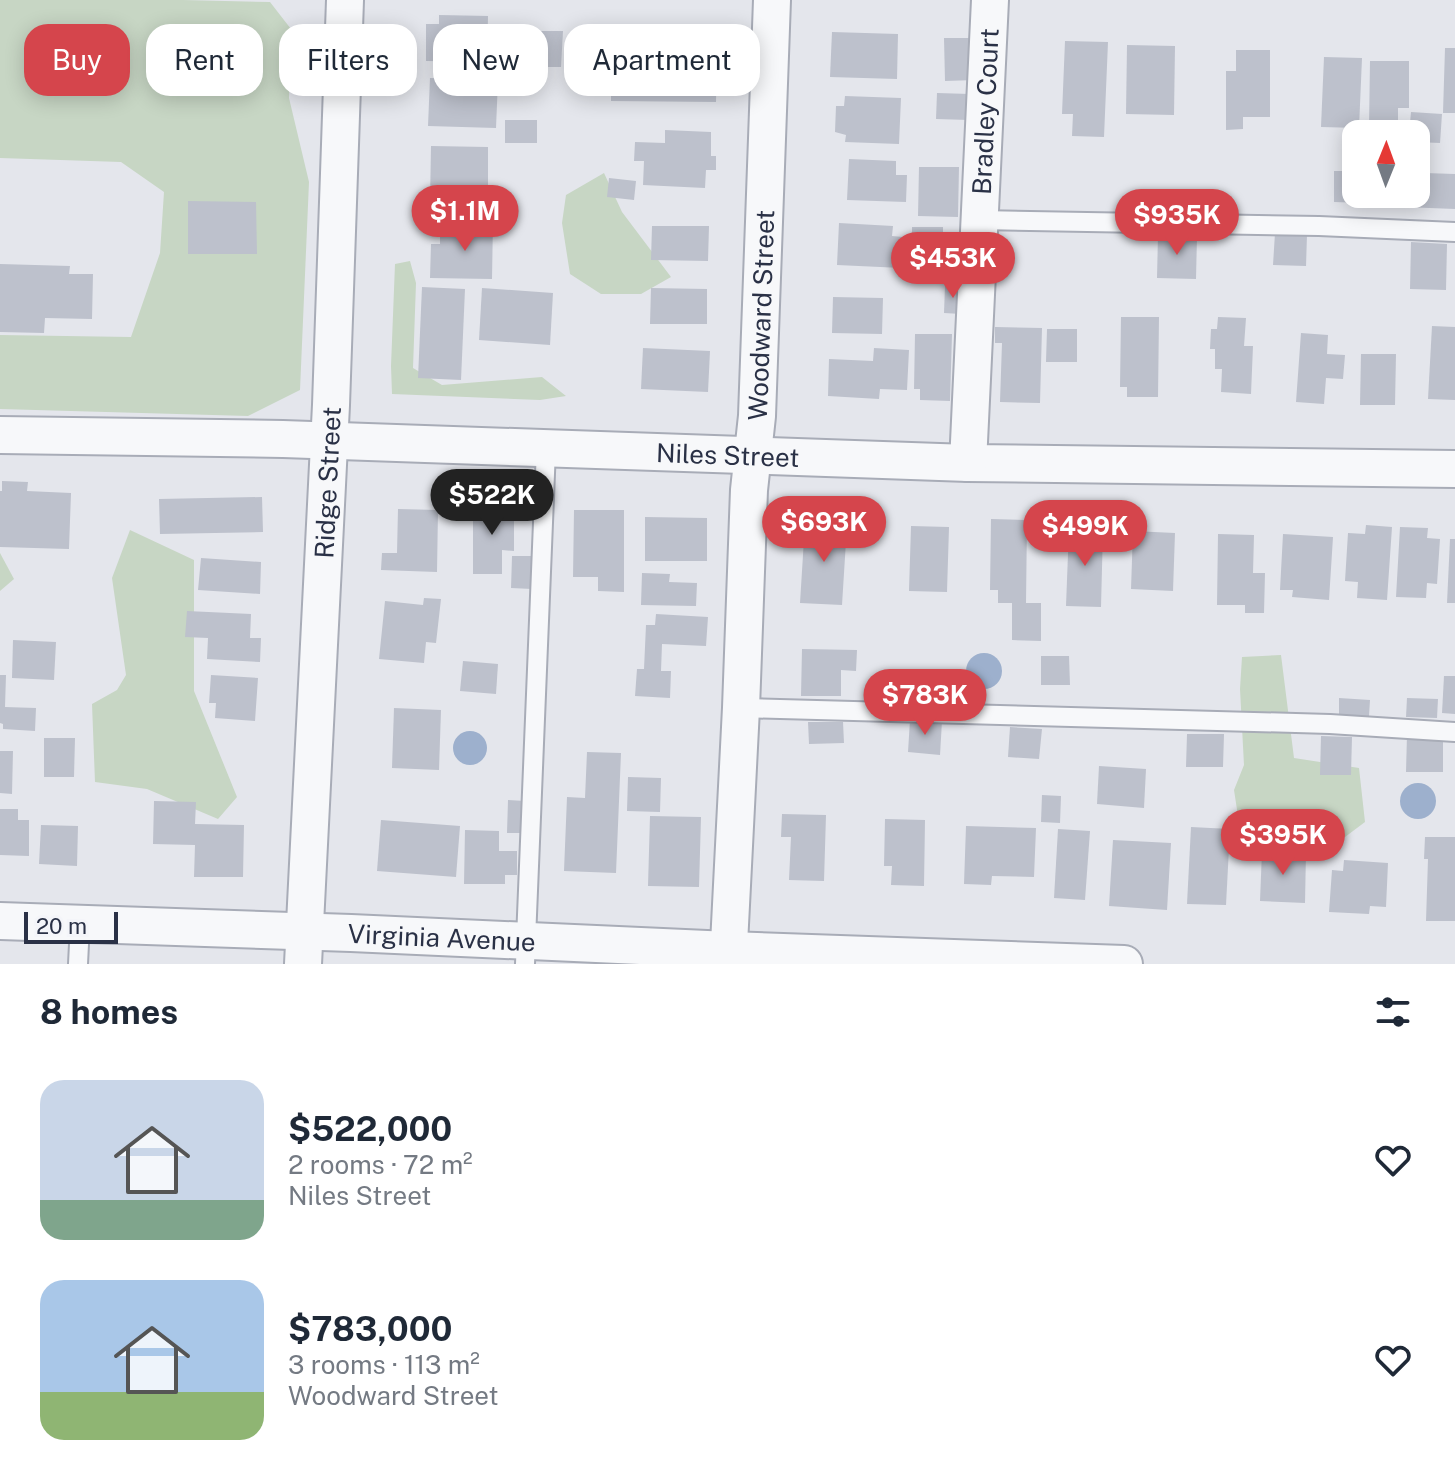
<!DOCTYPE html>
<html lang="en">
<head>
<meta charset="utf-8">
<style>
  body { margin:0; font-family:"Public Sans",sans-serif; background:#f6f6f7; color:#1f2937; height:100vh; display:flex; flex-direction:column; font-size:30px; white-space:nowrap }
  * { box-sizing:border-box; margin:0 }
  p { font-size:26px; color:#747a83 }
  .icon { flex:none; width:44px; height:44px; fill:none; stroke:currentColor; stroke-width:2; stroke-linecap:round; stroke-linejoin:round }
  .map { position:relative; height:964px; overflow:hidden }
  .sheet { display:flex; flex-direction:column; background:#fff; flex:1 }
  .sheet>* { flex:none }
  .top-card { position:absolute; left:24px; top:24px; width:800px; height:72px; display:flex; gap:16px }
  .needle { width:52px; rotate:1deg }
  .controls { position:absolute; left:1342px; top:120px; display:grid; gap:16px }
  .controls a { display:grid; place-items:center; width:88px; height:88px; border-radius:16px; background:#fff; box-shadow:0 4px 20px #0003; font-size:40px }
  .scale { position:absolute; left:24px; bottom:20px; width:94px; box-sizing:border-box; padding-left:8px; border:4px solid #2a3146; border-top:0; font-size:22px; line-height:28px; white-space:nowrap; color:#2a3146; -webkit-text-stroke:6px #f4f5f9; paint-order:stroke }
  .price { position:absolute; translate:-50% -68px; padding:0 18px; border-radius:28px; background:#d5454c; color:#fff; font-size:26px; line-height:52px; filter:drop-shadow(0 2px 4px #0008) }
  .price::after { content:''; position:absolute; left:50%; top:48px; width:24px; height:18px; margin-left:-12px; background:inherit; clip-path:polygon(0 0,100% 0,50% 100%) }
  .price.selected { background:#222; color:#fff }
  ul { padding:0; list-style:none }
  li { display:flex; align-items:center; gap:24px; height:200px; padding:0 40px }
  li span { display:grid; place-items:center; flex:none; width:224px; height:160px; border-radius:24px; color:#555 }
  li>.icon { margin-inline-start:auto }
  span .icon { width:96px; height:96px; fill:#fffc; stroke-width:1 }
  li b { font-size:34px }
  h2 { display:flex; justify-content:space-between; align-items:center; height:96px; padding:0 40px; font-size:34px }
  .pill { padding:0 28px; border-radius:24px; background:#fff; box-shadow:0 4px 20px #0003; font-size:28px; line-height:72px }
  .pill.selected { background:#d5454c; color:#fff }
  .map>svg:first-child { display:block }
  .green { fill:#c7d6c4 }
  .water { fill:#9db0cd }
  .building { fill:#bdc1cc }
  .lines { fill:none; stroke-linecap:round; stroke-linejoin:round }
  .lane-casing { stroke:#a8acb7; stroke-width:22 }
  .street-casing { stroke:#a8acb7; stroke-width:40 }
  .lane { stroke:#f7f8fa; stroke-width:18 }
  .street { stroke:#f7f8fa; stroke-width:36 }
  .labels { text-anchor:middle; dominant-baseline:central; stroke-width:6; stroke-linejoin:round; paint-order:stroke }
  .street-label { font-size:26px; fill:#2a3146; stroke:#f4f5f9 }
</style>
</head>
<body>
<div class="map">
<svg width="1455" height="964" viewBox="0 0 1455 964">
  <rect width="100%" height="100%" fill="#e4e6ec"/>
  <g class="green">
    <polygon points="0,0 183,0 270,2 291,29 289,98 309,182 300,390 248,416 0,409 0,335 131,337 160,253 164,192 121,162 0,158"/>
    <polygon points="604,173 622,212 671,277 641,294 601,294 570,274 562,223 566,195"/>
    <polygon points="410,261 416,283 413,368 442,385 542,377 566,396 540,400 392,394 391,366 395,264"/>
    <polygon points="130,530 194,560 194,691 237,797 218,819 147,789 95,782 92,704 117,690 126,675 112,578"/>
    <polygon points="0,553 14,579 0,591"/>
    <polygon points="1281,655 1294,758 1359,768 1365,822 1325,852 1242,842 1234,790 1244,765 1240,689 1242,657"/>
  </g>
  <g class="water">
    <circle cx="984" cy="671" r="18"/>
    <circle cx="470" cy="748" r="17"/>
    <circle cx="1418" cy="801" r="18"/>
  </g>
  <g class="building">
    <polygon points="439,15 488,16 487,62 426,61 426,24 439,24"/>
    <polygon points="530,31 563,31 561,67 527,67"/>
    <polygon points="832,32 898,34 897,79 830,77"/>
    <polygon points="944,38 974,38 975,80 945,81"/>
    <polygon points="1065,41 1108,42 1104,137 1072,136 1073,114 1062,114"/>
    <polygon points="1127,45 1175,46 1174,115 1126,114"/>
    <polygon points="1445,48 1455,48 1455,113 1443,113"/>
    <polygon points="1236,50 1270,50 1270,117 1243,117 1243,129 1226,130 1226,71 1236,71"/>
    <polygon points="645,55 717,56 716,102 611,101 611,60 645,61"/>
    <polygon points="1324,57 1362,58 1359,128 1321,127"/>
    <polygon points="1370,61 1409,61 1409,108 1398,108 1398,129 1369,128"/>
    <polygon points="430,78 498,80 496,128 428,126"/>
    <polygon points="937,93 970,94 969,120 936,119"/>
    <polygon points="845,96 901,98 899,144 845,142 846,135 835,132 836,106 844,106"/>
    <polygon points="1411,112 1442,114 1440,143 1416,142 1416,134 1409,134"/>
    <rect x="505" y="120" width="32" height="23"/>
    <polygon points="665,130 711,132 711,156 716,156 716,170 706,170 705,188 643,185 644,161 634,161 635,142 665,143"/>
    <polygon points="431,146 488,147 488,202 430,202"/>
    <polygon points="849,159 896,161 896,175 907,175 906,202 847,200"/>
    <polygon points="919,167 959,167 958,217 918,216"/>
    <polygon points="1416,167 1425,167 1425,173 1455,174 1455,209 1404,207 1405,194 1416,194"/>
    <polygon points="1334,171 1356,171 1356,194 1365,194 1365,203 1334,202"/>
    <polygon points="609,178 636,181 634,200 607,197"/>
    <polygon points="1169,189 1211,193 1209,218 1167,214"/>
    <polygon points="188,201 256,202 257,254 188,254"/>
    <polygon points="464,220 493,221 492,279 430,278 431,244 440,244 440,235 464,235"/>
    <polygon points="839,223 893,226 892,236 903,237 902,268 837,265"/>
    <polygon points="652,226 709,226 708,261 651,260"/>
    <polygon points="912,227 943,227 943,247 912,248"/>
    <polygon points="1275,233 1307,234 1306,266 1273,265"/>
    <polygon points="1158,235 1197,236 1196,279 1157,278"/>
    <polygon points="1411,242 1447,244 1446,290 1410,289"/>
    <polygon points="0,264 70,266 69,274 93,274 92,319 45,318 44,333 0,332"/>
    <polygon points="945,286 962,287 961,314 944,313"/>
    <polygon points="422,287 465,289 461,380 418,378"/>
    <polygon points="482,288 553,293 550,345 479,340"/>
    <polygon points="651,288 707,289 707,324 650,324"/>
    <polygon points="833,297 883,298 882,334 832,333"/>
    <polygon points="1121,317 1159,317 1158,397 1127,397 1127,387 1120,387"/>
    <polygon points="1218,317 1246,318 1244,346 1253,346 1251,394 1221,392 1222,369 1215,369 1215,349 1210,349 1211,329 1217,329"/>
    <polygon points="1432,326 1455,327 1455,400 1428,399"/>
    <polygon points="995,327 1042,328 1040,403 1000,402 1002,343 995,343"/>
    <polygon points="1047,329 1077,329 1077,362 1046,362"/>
    <polygon points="1301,333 1328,335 1327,354 1345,355 1343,379 1326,378 1324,404 1296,402"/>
    <polygon points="915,334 952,334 950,401 920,400 920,389 914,389"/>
    <polygon points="643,348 710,351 708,392 641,389"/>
    <polygon points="874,348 909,350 907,390 880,389 879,399 828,396 829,359 873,361"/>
    <polygon points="1361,354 1396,354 1395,405 1360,405"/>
    <polygon points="2,481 28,482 27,491 71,493 69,549 0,547 0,491 2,491"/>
    <polygon points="262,497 263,532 160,534 159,499"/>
    <polygon points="473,506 514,506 514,551 502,550 502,574 473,574"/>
    <polygon points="398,509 438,510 437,572 381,570 382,553 397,553"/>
    <polygon points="574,510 624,510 624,592 598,591 598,577 573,577"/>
    <polygon points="645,517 707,518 707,561 645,561"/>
    <polygon points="991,519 1027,520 1026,603 1041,603 1041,641 1012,640 1012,603 998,603 998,590 990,590"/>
    <polygon points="805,523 847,525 842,605 800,603"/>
    <polygon points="1366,525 1392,527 1387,600 1357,598 1358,582 1345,581 1348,533 1365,534"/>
    <polygon points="911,526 949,527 947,592 909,591"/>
    <polygon points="1400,527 1428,528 1427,538 1440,539 1437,584 1427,583 1426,598 1396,597"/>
    <polygon points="1069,528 1103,529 1101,607 1066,606"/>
    <polygon points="1133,531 1175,533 1173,591 1131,589"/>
    <polygon points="1218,534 1254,535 1253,573 1265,573 1264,613 1245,613 1245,605 1217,605"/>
    <polygon points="1283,534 1333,537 1329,600 1292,597 1293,590 1280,590"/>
    <polygon points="1450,539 1455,539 1455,603 1447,603"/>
    <polygon points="512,556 533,556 532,589 511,588"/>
    <polygon points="201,558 261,562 260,594 198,590"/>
    <polygon points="642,573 670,574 669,582 697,583 696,606 641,605"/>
    <polygon points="424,598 441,599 436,643 426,642 424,663 379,659 385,601 423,605"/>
    <polygon points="187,611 251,614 250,638 261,638 260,662 207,659 208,638 185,637"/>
    <polygon points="656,614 708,617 706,646 662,644 661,671 671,671 670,698 635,696 637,669 644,669 646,625 655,625"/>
    <polygon points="13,640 56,642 54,680 12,678"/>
    <polygon points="802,649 857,650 856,671 841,670 841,696 801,696"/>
    <polygon points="1041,656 1069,656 1070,685 1041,685"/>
    <polygon points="463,661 498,664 496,694 460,691"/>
    <polygon points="913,672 946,673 945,703 912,702"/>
    <polygon points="0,675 6,675 5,707 36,708 35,731 3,729 3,724 0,723"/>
    <polygon points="211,675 258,678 255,721 215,718 216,703 209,703"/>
    <polygon points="1444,676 1455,676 1455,714 1442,713"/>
    <polygon points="1339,698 1370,700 1369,716 1339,715"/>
    <polygon points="1407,698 1438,699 1437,718 1406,717"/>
    <polygon points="394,708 441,710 439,770 392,768"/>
    <polygon points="910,720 942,721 940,755 908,752"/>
    <polygon points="808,722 843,722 844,743 809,744"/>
    <polygon points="1010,727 1042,729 1039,759 1008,757"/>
    <polygon points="1187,734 1224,734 1223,767 1186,767"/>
    <polygon points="1407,735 1443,735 1443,772 1406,772"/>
    <polygon points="1321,736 1352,737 1351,775 1320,775"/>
    <polygon points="44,738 75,738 74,777 44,777"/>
    <polygon points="0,751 13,751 12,794 0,793"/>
    <polygon points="587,752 621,753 616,873 564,871 567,797 585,798"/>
    <polygon points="1099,766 1146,769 1144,808 1097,804"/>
    <polygon points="628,777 661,778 660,812 627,811"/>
    <polygon points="1042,795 1061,796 1060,823 1041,822"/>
    <polygon points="508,800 525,801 524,833 507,833"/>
    <polygon points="154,801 196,802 195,824 244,825 243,877 194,877 195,845 153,844"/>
    <polygon points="0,809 18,809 18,820 29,820 29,856 0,855"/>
    <polygon points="782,814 826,815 824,881 789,880 791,837 781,837"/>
    <polygon points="650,816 701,817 699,887 648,886"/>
    <polygon points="885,819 925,820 924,886 891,885 892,866 884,866"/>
    <polygon points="381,820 460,826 456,877 377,871"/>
    <polygon points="41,825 78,826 77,866 39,864"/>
    <polygon points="966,826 1036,828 1034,877 992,876 991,885 964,884"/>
    <polygon points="1191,827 1230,829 1226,905 1187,904"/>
    <polygon points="1058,829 1090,831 1085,900 1054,898"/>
    <polygon points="465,830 499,831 499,851 517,851 517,875 505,875 505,884 464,884"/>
    <polygon points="1425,837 1455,837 1455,921 1426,921 1428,859 1424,859"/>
    <polygon points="1113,840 1171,843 1167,910 1109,906"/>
    <polygon points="1262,851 1306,852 1305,903 1260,901"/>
    <polygon points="1344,860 1388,863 1386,907 1370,906 1369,914 1329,912 1332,870 1343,871"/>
  </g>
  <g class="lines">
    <g class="lane-casing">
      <g id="lane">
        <polyline points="979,220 1319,226 1455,232"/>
        <polyline points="741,708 1330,724 1455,732"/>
        <polyline points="78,964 80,924"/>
        <polyline points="525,964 546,449"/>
      </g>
    </g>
    <g class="street-casing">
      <g id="street">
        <path id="s1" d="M0 435 283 439 968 463 1455 469"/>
        <path id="s2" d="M968 463 990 0"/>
        <path id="s3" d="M0 921 351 933 729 950 1124 964"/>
        <path id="s4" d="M303 964 331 405 345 0"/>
        <path id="s5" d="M728 964 741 708 749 490 757 416 772 0"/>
      </g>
    </g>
    <use href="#lane" class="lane"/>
    <use href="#street" class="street"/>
  </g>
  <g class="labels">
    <g class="street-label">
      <text stroke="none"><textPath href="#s2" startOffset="352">Bradley Court</textPath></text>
      <text stroke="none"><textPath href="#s5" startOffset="650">Woodward Street</textPath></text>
      <text stroke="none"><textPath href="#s1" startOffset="728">Niles Street</textPath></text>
      <text stroke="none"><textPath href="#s4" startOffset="482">Ridge Street</textPath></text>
      <text stroke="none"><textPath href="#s3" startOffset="442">Virginia Avenue</textPath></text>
    </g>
  </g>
</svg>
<div class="controls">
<a><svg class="needle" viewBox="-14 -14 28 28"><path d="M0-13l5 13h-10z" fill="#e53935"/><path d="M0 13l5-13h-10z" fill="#747a83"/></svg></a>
</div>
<div class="scale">20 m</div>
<b class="price" style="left:465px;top:253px">$1.1M</b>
<b class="price" style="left:1177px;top:257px">$935K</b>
<b class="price" style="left:953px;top:300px">$453K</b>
<b class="price selected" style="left:492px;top:537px">$522K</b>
<b class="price" style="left:824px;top:564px">$693K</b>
<b class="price" style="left:1085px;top:568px">$499K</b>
<b class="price" style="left:925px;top:737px">$783K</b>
<b class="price" style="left:1283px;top:877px">$395K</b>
<div class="top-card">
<a class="pill selected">Buy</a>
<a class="pill">Rent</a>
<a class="pill">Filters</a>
<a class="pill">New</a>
<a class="pill">Apartment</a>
</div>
</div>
<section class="sheet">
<h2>8 homes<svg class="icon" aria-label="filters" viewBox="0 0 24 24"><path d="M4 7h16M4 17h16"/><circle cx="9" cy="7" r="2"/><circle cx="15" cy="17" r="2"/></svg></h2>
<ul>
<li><span style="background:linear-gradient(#c9d6e8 75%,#7fa58c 0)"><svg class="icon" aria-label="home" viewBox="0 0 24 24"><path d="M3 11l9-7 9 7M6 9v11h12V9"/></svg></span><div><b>$522,000</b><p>2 rooms · 72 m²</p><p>Niles Street</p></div><svg class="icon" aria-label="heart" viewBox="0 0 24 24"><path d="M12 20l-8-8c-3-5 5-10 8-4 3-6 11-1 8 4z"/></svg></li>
<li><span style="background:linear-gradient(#a9c7e8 70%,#8fb573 0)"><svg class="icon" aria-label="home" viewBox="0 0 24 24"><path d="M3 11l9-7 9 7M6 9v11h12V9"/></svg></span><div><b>$783,000</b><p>3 rooms · 113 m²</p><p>Woodward Street</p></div><svg class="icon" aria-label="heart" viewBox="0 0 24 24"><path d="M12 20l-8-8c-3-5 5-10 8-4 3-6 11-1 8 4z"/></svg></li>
</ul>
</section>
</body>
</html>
